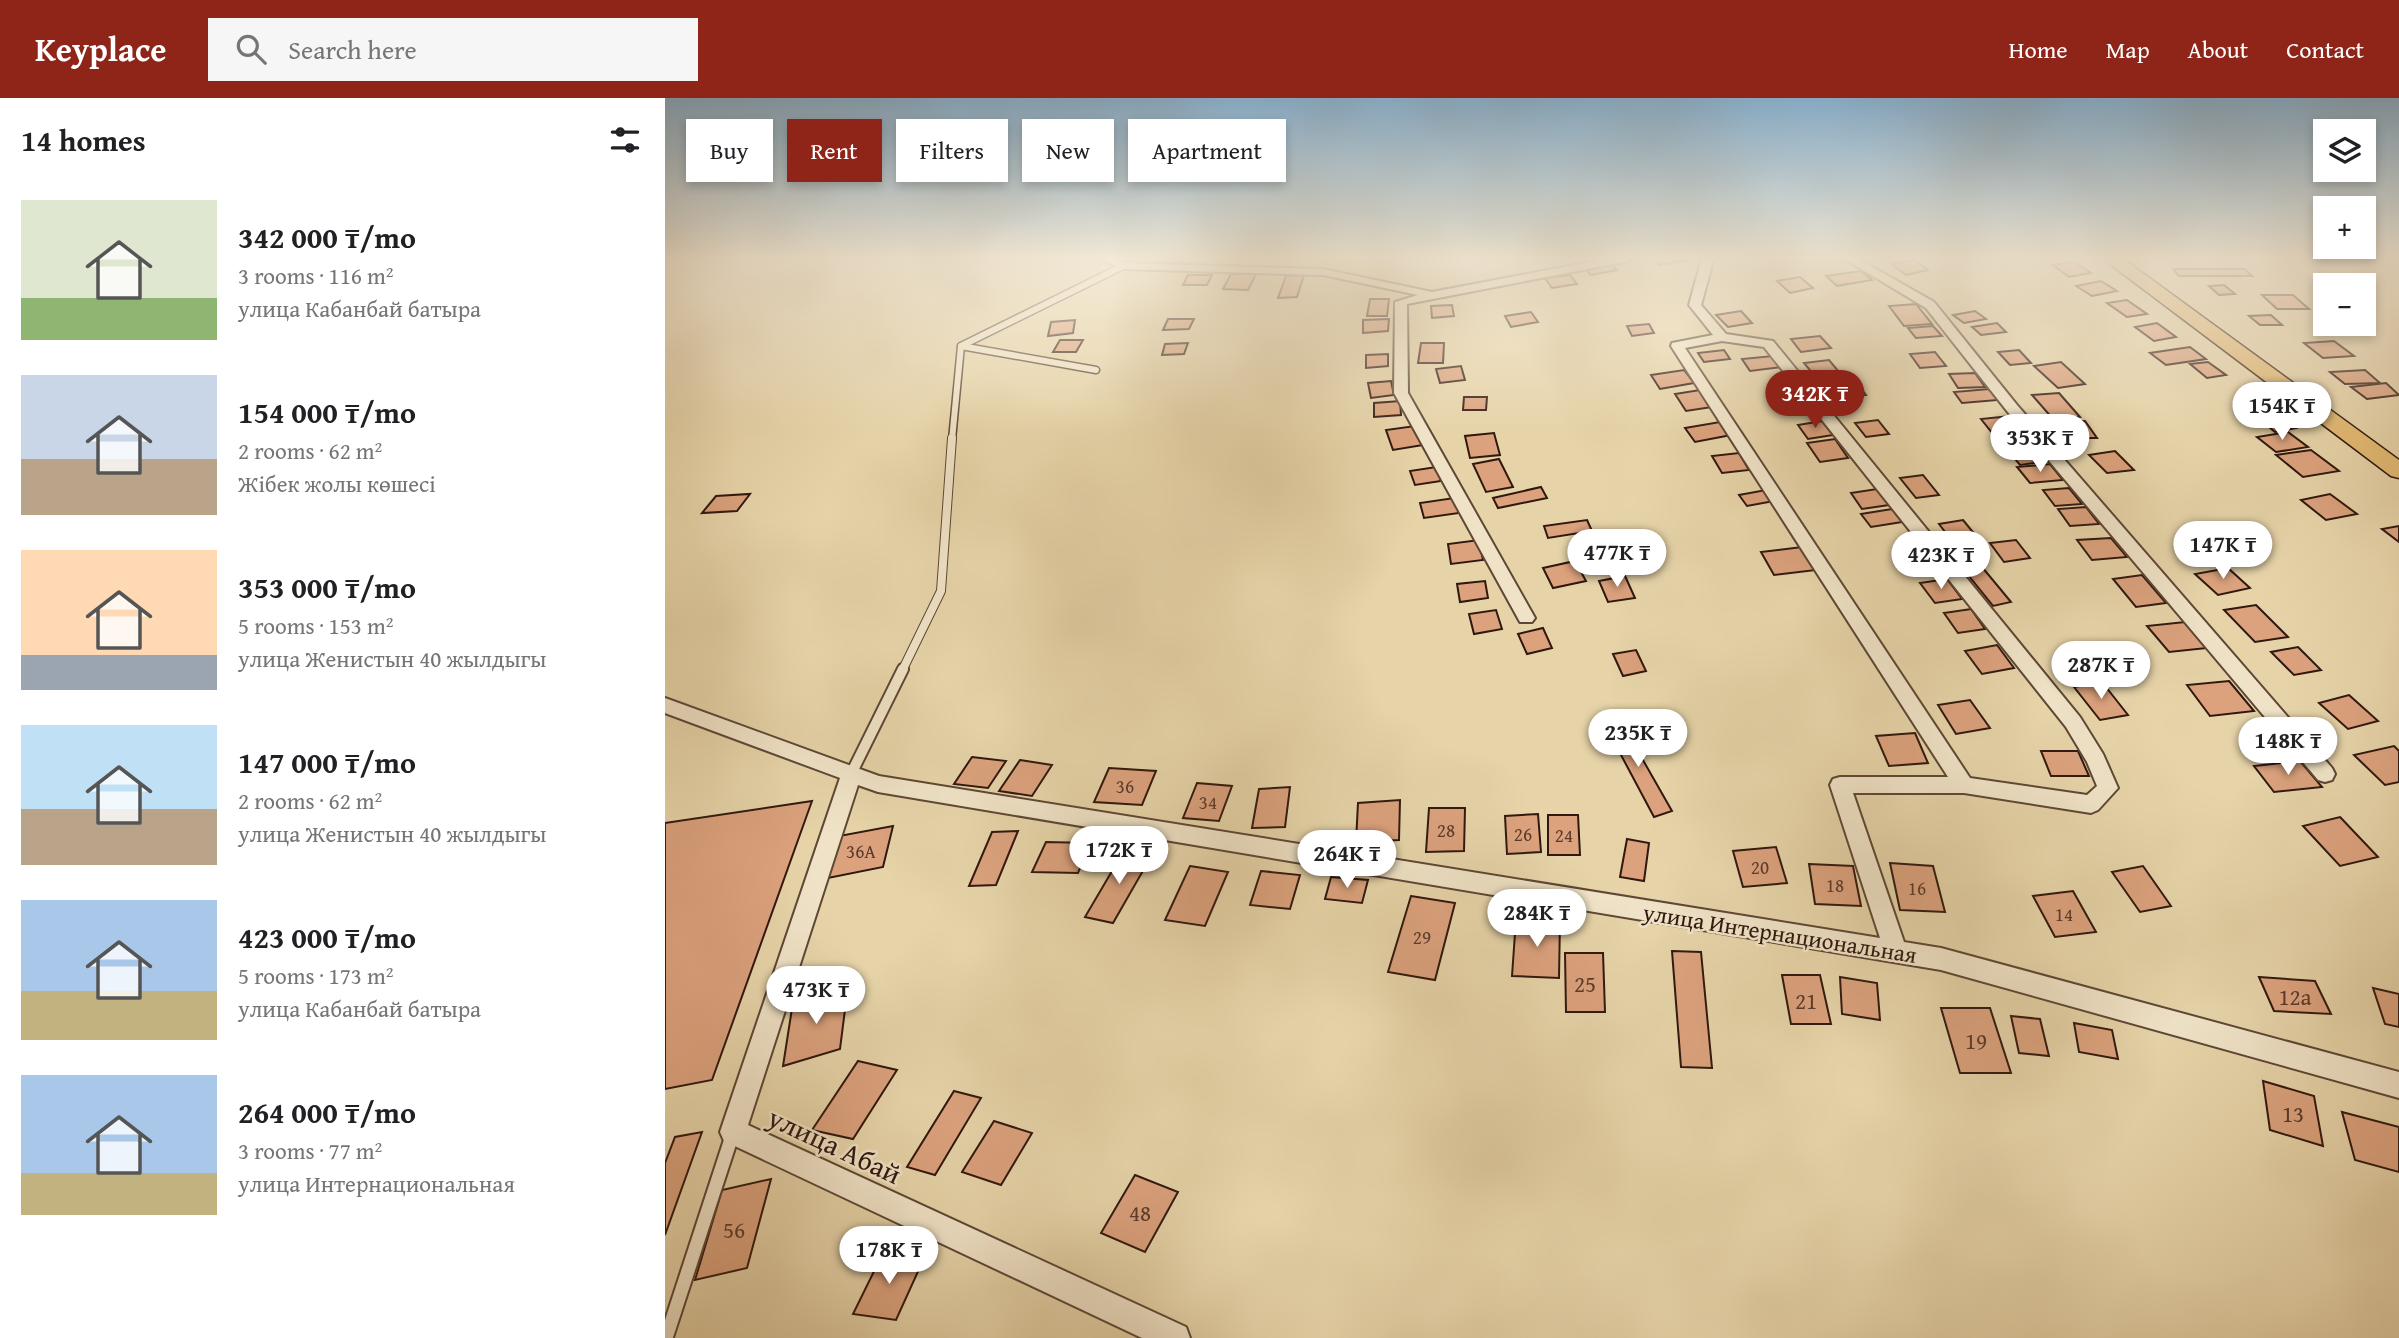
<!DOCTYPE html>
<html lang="en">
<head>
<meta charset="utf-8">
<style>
  body { margin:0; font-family:"Gentium Book Plus",serif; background:#f6f6f6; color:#202124; height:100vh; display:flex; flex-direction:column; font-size:26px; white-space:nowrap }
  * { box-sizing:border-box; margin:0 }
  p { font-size:23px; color:#757577 }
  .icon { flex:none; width:38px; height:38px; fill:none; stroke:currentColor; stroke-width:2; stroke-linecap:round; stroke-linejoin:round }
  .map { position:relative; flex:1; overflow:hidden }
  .side { display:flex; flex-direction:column; background:#fff; width:665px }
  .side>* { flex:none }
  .banner { position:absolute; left:21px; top:21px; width:665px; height:63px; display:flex; gap:14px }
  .buttons { position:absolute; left:1648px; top:21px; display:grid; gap:14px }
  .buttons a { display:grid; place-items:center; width:63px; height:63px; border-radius:0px; background:#fff; box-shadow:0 4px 10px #0003; font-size:35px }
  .price { position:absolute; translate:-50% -60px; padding:0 16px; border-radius:24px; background:#fff; color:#222; font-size:23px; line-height:46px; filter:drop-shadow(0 2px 4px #0008) }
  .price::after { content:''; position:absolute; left:50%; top:42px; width:21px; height:16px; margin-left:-10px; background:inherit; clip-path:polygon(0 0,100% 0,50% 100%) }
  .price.active { background:#8f2418; color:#fff }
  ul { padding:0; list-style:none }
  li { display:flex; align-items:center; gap:21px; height:175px; padding:0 21px }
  li span { display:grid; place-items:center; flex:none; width:196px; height:140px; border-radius:0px; color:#555 }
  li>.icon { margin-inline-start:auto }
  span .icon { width:84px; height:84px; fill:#fffc; stroke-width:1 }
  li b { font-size:30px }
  h2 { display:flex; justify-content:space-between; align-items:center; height:84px; padding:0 21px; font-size:30px }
  .tag { padding:0 24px; border-radius:0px; background:#fff; box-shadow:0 4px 10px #0003; font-size:24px; line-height:63px }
  .tag.active { background:#8f2418; color:#fff }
  header { display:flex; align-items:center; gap:42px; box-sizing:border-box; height:98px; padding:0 35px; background:#8f2418; color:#fff }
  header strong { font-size:33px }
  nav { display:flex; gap:38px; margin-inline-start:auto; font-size:24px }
  .search { width:490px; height:63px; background:#f6f6f6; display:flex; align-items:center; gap:18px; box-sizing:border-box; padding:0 24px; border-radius:0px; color:#757577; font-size:26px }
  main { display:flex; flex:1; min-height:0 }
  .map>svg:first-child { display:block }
  .building { fill:#dba27d; stroke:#31180f; stroke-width:2 }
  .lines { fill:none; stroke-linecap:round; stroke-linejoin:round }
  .service-far3-casing { stroke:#5e4735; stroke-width:9 }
  .service-far2-casing { stroke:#5e4735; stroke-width:10 }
  .service-far1-casing { stroke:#5e4735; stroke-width:14 }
  .service-casing { stroke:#5e4735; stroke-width:17 }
  .minor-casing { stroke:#5e4735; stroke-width:4 }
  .primary-casing { stroke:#31180f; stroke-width:3 }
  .service-far3 { stroke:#efe2c6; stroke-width:6 }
  .service-far2 { stroke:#efe2c6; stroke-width:8 }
  .service-far1 { stroke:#efe2c6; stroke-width:10 }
  .service { stroke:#efe2c6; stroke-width:13 }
  .minor { fill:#efe2c6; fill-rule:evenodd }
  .primary { fill:#e3ba74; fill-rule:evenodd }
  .labels { text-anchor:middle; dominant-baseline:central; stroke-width:5; stroke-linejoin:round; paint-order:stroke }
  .number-label { font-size:19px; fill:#5c3a2a }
  .street-label { font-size:23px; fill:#31180f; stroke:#efe2c6 }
  .near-number-label { font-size:23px; fill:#5c3a2a }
  .near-street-label { font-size:28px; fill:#31180f; stroke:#efe2c6 }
</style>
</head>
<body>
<header>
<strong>Keyplace</strong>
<div class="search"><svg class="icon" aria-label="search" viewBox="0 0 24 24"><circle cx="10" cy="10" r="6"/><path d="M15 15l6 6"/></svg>Search here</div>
<nav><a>Home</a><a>Map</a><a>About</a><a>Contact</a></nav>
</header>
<main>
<section class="side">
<h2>14 homes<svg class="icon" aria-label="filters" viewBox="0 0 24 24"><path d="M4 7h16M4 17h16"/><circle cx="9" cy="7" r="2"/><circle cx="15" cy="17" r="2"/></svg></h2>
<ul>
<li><span style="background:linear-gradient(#dfe7d0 70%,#8fb573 0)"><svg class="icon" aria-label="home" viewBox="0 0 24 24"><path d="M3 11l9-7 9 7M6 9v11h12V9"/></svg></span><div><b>342 000 ₸/mo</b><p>3 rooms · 116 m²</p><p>улица Кабанбай батыра</p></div></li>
<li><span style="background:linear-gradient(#c9d6e8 60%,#b9a48a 0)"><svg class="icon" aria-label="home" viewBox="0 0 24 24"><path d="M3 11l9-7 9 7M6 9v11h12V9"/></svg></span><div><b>154 000 ₸/mo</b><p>2 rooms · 62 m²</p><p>Жібек жолы көшесі</p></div></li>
<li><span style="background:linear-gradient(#ffd9b3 75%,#9aa5b1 0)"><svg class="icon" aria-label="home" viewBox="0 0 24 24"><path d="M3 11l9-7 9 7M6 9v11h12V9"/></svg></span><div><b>353 000 ₸/mo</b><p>5 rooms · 153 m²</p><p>улица Женистын 40 жылдыгы</p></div></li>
<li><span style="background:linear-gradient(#bfe0f5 60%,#b9a48a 0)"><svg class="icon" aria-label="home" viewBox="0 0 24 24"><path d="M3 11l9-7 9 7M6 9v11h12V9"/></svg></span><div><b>147 000 ₸/mo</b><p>2 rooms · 62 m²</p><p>улица Женистын 40 жылдыгы</p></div></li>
<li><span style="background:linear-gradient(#a9c7e8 65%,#c2b280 0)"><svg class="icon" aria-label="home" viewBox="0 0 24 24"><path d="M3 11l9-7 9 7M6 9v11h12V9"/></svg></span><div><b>423 000 ₸/mo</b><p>5 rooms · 173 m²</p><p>улица Кабанбай батыра</p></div></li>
<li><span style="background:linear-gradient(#a9c7e8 70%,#c2b280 0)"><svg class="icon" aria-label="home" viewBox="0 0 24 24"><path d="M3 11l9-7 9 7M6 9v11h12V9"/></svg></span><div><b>264 000 ₸/mo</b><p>3 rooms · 77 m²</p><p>улица Интернациональная</p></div></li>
</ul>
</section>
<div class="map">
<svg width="1734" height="1240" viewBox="0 0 1734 1240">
  <rect width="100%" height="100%" fill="#e6d3a8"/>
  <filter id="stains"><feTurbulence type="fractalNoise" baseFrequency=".00286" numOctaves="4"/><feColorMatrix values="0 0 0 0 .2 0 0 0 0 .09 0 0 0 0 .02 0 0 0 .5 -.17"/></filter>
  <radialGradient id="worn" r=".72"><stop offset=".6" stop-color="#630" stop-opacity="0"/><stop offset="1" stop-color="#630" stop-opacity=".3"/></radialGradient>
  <g class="building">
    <polygon points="1021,160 1023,162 994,167 988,161"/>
    <polygon points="1249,162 1263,172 1241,177 1227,166"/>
    <polygon points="1410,164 1426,175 1404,179 1388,167"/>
    <polygon points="947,167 952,172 926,177 921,172"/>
    <polygon points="1508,171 1580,171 1587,178 1514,178"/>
    <polygon points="1196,173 1207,182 1172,188 1161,178"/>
    <polygon points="566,176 591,176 583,192 558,191"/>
    <polygon points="523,177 547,177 542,187 518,187"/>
    <polygon points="639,177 632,199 613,200 621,178"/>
    <polygon points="905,177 912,186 887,190 880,180"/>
    <polygon points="1135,179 1148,190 1125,195 1112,183"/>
    <polygon points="1436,183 1452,193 1427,198 1411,188"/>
    <polygon points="1559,187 1570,196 1554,197 1544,188"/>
    <polygon points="1597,197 1628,197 1644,211 1612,211"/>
    <polygon points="705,201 724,201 722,218 702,218"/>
    <polygon points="1462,202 1482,216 1462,219 1442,205"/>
    <polygon points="1251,206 1267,226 1239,228 1224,208"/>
    <polygon points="787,207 789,218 767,220 766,208"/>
    <polygon points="1076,213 1087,225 1063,229 1051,217"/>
    <polygon points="1310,213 1321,221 1299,225 1288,217"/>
    <polygon points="866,214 873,224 846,229 840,218"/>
    <polygon points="1606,217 1617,227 1595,227 1584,218"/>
    <polygon points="503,221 529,221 524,231 498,232"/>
    <polygon points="724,221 723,233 698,235 698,222"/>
    <polygon points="410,222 408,235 383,238 386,224"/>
    <polygon points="1332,225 1341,234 1316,237 1307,229"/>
    <polygon points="1492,225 1511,239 1489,243 1470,229"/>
    <polygon points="984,226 989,235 967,238 962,228"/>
    <polygon points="1268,228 1277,238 1251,240 1243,230"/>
    <polygon points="1155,238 1166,250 1136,254 1126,241"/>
    <polygon points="395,242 418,242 411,254 388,254"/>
    <polygon points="1669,243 1689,258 1658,260 1639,245"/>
    <polygon points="523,245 519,256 497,257 500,246"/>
    <polygon points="756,245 779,245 778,265 753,265"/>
    <polygon points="1525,249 1541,261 1501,267 1485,255"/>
    <polygon points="1059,252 1065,261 1039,264 1033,255"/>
    <polygon points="1354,252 1366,265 1345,267 1333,254"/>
    <polygon points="1270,254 1281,268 1255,270 1245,256"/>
    <polygon points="723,256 723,268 701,270 701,257"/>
    <polygon points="1108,258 1117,269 1085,273 1077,261"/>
    <polygon points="1164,262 1174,274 1149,277 1139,265"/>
    <polygon points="1396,264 1420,286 1393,290 1369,268"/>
    <polygon points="1543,264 1561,277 1542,280 1525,266"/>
    <polygon points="796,268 800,282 775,285 771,271"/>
    <polygon points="1019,272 1029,285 995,291 986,277"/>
    <polygon points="1700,272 1715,285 1680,286 1665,274"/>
    <polygon points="1310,275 1320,289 1293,290 1284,276"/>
    <polygon points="1185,276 1201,297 1170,301 1155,280"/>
    <polygon points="726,283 729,297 706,300 703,285"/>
    <polygon points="1721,285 1734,297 1702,301 1686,289"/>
    <polygon points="1324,291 1333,302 1297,305 1289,294"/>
    <polygon points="1035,292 1047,309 1021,313 1010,296"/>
    <polygon points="1138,295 1149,308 1120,312 1110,299"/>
    <polygon points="1394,295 1415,319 1388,321 1367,297"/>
    <polygon points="799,299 822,299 821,312 798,312"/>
    <polygon points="735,303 736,317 709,319 709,305"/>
    <polygon points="1594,306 1605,317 1579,318 1569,307"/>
    <polygon points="1613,317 1631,330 1610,334 1593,320"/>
    <polygon points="1345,318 1362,338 1332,341 1316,321"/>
    <polygon points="1213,322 1224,336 1201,339 1190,325"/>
    <polygon points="1157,323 1168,337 1143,341 1133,327"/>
    <polygon points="1394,323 1420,323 1432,340 1405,340"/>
    <polygon points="1055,324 1066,337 1030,344 1020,330"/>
    <polygon points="750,328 758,347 728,352 721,332"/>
    <polygon points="1623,334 1643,349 1611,354 1592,339"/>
    <polygon points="829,335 835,357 805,360 800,338"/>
    <polygon points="1363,340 1384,363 1355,367 1335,343"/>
    <polygon points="1170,341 1183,360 1155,364 1142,345"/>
    <polygon points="1646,352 1674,373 1638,379 1611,357"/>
    <polygon points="1450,353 1469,372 1442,375 1424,357"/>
    <polygon points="1074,355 1084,372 1057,375 1047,358"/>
    <polygon points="834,361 848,389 821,394 808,366"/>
    <polygon points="1385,366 1398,382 1365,385 1352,369"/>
    <polygon points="771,369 776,383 750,387 745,373"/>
    <polygon points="1258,377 1274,397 1251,400 1235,380"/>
    <polygon points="876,389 882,400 833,410 828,400"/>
    <polygon points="1404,390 1417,406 1390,408 1378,392"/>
    <polygon points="1212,391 1224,407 1197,411 1186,395"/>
    <polygon points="1101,392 1109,403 1082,408 1074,397"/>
    <polygon points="85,396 72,413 37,415 51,398"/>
    <polygon points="1665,396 1692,416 1661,422 1636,402"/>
    <polygon points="789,400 794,415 759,420 755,405"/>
    <polygon points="1421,409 1434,426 1405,428 1393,411"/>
    <polygon points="1227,411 1237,424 1206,429 1196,416"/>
    <polygon points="922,422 927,433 883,440 879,428"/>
    <polygon points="1298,422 1316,444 1291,448 1274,426"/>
    <polygon points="1734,428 1734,444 1717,431"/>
    <polygon points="1446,440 1462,459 1427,462 1412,442"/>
    <polygon points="814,442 818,462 786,466 783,446"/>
    <polygon points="1351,442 1365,460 1339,464 1325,445"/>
    <polygon points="1137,449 1151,472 1109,477 1096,454"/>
    <polygon points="1260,450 1272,468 1246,471 1235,452"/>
    <polygon points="910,463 921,483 888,490 878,470"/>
    <polygon points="1317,469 1346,504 1328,508 1299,472"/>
    <polygon points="1563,470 1585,490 1553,497 1530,476"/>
    <polygon points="1477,477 1501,505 1471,509 1448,481"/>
    <polygon points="960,478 970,500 943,504 934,483"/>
    <polygon points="1282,481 1297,501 1270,505 1255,485"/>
    <polygon points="820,483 823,500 795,504 792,486"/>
    <polygon points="1591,507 1623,539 1590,544 1559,512"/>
    <polygon points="1306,511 1320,531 1293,535 1279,515"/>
    <polygon points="831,512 837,531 809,536 804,516"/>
    <polygon points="1520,524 1542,550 1504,554 1482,528"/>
    <polygon points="878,530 887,550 862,556 853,536"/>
    <polygon points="1332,547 1349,570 1317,576 1300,553"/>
    <polygon points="1633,549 1656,572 1629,577 1606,554"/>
    <polygon points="971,552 981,573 958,578 948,556"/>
    <polygon points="1564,583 1589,613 1545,618 1522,587"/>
    <polygon points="1437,584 1463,617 1435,622 1409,589"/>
    <polygon points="1684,597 1713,623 1683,631 1654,605"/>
    <polygon points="1305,602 1325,630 1291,636 1273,607"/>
    <polygon points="954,620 1007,713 989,719 939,625"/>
    <polygon points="1250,635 1263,665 1224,668 1211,638"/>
    <polygon points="1729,648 1734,653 1734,684 1720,687 1689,657"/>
    <polygon points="1376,653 1413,653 1424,678 1386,678"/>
    <polygon points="307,659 341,663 323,690 289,686"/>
    <polygon points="355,662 387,667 367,698 334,693"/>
    <polygon points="1635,663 1657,689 1609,694 1589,668"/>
    <polygon points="444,670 491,673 477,707 429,704"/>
    <polygon points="532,685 567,688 554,723 518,720"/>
    <polygon points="625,689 620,729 587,730 594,691"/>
    <polygon points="735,702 734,742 691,744 693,705"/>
    <polygon points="147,703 47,982 0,991 0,725"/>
    <polygon points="764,710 800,710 799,753 761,754"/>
    <polygon points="873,716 876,754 842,756 840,718"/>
    <polygon points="883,717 913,717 915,757 883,757"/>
    <polygon points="1675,719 1713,759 1675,768 1638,728"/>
    <polygon points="228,728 218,769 163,780 174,738"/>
    <polygon points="353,733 331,787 304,788 327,734"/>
    <polygon points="962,741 984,745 979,783 955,779"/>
    <polygon points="381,744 425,745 413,775 367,774"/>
    <polygon points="1111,749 1122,785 1078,789 1068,753"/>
    <polygon points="460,751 487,757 448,825 420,819"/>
    <polygon points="1225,765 1268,768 1280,814 1235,812"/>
    <polygon points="1144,766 1188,768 1196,808 1150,806"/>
    <polygon points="525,768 563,774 540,828 500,822"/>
    <polygon points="1478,768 1506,808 1475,814 1447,774"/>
    <polygon points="596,773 635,777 625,811 585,807"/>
    <polygon points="666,779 703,782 697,805 660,801"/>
    <polygon points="1408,793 1431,834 1390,839 1368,798"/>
    <polygon points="746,798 790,805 770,882 723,874"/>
    <polygon points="851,821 895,822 894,880 847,878"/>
    <polygon points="1007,853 1036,854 1047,970 1016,969"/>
    <polygon points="900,855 938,855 940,914 901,914"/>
    <polygon points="1117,877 1155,877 1166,926 1126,926"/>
    <polygon points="1175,879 1212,885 1215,922 1177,916"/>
    <polygon points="1594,879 1650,883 1666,916 1609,913"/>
    <polygon points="183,888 175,951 118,968 128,904"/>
    <polygon points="1708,890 1734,896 1734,929 1720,926"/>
    <polygon points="1276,910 1325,910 1346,975 1295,975"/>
    <polygon points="1346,918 1375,921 1384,958 1354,955"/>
    <polygon points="1409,925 1447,932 1453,961 1414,954"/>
    <polygon points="193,963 232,972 188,1041 147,1032"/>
    <polygon points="1598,983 1649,998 1658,1048 1605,1032"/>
    <polygon points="289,993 316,1000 270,1077 242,1069"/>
    <polygon points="1677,1014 1734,1029 1734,1074 1690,1062"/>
    <polygon points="329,1023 367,1035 336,1087 297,1074"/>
    <polygon points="37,1034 0,1137 0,1065 10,1039"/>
    <polygon points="470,1077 513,1094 480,1154 436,1135"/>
    <polygon points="106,1081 82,1170 30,1182 57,1092"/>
    <polygon points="219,1153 260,1158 231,1222 188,1216"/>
  </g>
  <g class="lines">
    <g class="service-far3-casing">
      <g id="service-far3">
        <polyline points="296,248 431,272"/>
        <polyline points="287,342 296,248 458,168"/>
      </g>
    </g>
    <g class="service-far2-casing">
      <polyline id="service-far2" points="237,573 276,493 287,340"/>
    </g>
    <g class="service-far1-casing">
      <polyline id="service-far1" points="186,676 238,571"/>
    </g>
    <g class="service-casing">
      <polyline id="service" points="1,1240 68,1035"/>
    </g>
    <g class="minor-casing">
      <g id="minor">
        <polygon points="433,160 449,160 460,165 658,171 767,194 946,160 970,160 964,163 742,206 743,295 870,520 867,524 855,524 729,295 730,204 753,197 658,177 458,171"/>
        <path d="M1037 160H1049L1036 207 1061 236 1108 243 1415 619 1438 656 1453 690 1433 712 1426 715 1299 695H1188L1239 844 1276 850 1734 974V1000L1276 872 213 694 193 687 83 1027 521 1229 525 1240H477L59 1043 55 1034 175 680 0 615V600L214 678 1215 840 1165 687 1168 681 1175 679H1283L1006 248 1007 245 1048 237 1024 207ZM1057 243 1099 249 1401 629 1422 664 1432 688 1422 697 1305 680 1020 250Z"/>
        <polygon points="1178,160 1192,160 1269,204 1352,307 1667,670 1670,676 1667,682 1660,684 1653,682 1342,313 1261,210"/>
      </g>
    </g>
    <g class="primary-casing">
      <polygon id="primary" points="1437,160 1457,160 1734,362 1734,380 1726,378"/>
    </g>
    <use href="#service-far3" class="service-far3"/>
    <use href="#service-far2" class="service-far2"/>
    <use href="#service-far1" class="service-far1"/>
    <use href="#service" class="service"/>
    <use href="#minor" class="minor"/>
    <use href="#primary" class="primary"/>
  </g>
  <linearGradient id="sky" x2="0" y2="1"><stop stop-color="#89b4d4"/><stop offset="0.48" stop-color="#f4ebd8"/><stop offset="1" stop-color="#f4ebd8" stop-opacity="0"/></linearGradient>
  <rect width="1734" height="334" fill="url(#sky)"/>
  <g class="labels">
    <g class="number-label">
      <text x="460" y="688">36</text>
      <text x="543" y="704">34</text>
      <text x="781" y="732">28</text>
      <text x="858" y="736">26</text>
      <text x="899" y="737">24</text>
      <text x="196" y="753">36А</text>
      <text x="1095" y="769">20</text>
      <text x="1170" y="787">18</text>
      <text x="1252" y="790">16</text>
      <text x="1399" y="816">14</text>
      <text x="757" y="839">29</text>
    </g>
    <g class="street-label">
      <text transform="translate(1115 835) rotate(9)">улица Интернациональная</text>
    </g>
    <g class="near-number-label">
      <text x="920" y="885">25</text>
      <text x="1630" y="898">12а</text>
      <text x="1141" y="902">21</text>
      <text x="1311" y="942">19</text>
      <text x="1628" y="1015">13</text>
      <text x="475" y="1114">48</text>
      <text x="69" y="1131">56</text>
    </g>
    <g class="near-street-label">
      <text transform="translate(170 1047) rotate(25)">улица Абай</text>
    </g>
  </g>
  <rect width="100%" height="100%" filter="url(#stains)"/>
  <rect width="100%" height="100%" fill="url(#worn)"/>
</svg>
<div class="buttons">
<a><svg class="icon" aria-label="layers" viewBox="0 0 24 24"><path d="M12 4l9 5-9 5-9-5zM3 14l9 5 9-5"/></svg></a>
<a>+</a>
<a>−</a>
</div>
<b class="price active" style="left:1150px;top:332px">342K ₸</b>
<b class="price" style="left:1617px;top:344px">154K ₸</b>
<b class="price" style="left:1375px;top:376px">353K ₸</b>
<b class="price" style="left:1558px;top:483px">147K ₸</b>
<b class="price" style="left:952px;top:491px">477K ₸</b>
<b class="price" style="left:1276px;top:493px">423K ₸</b>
<b class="price" style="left:1436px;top:603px">287K ₸</b>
<b class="price" style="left:973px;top:671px">235K ₸</b>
<b class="price" style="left:1623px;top:679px">148K ₸</b>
<b class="price" style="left:454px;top:788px">172K ₸</b>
<b class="price" style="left:682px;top:792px">264K ₸</b>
<b class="price" style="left:872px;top:851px">284K ₸</b>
<b class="price" style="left:151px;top:928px">473K ₸</b>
<b class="price" style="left:224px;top:1188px">178K ₸</b>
<div class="banner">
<a class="tag">Buy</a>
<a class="tag active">Rent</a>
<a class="tag">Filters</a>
<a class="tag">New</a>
<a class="tag">Apartment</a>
</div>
</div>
</main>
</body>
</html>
